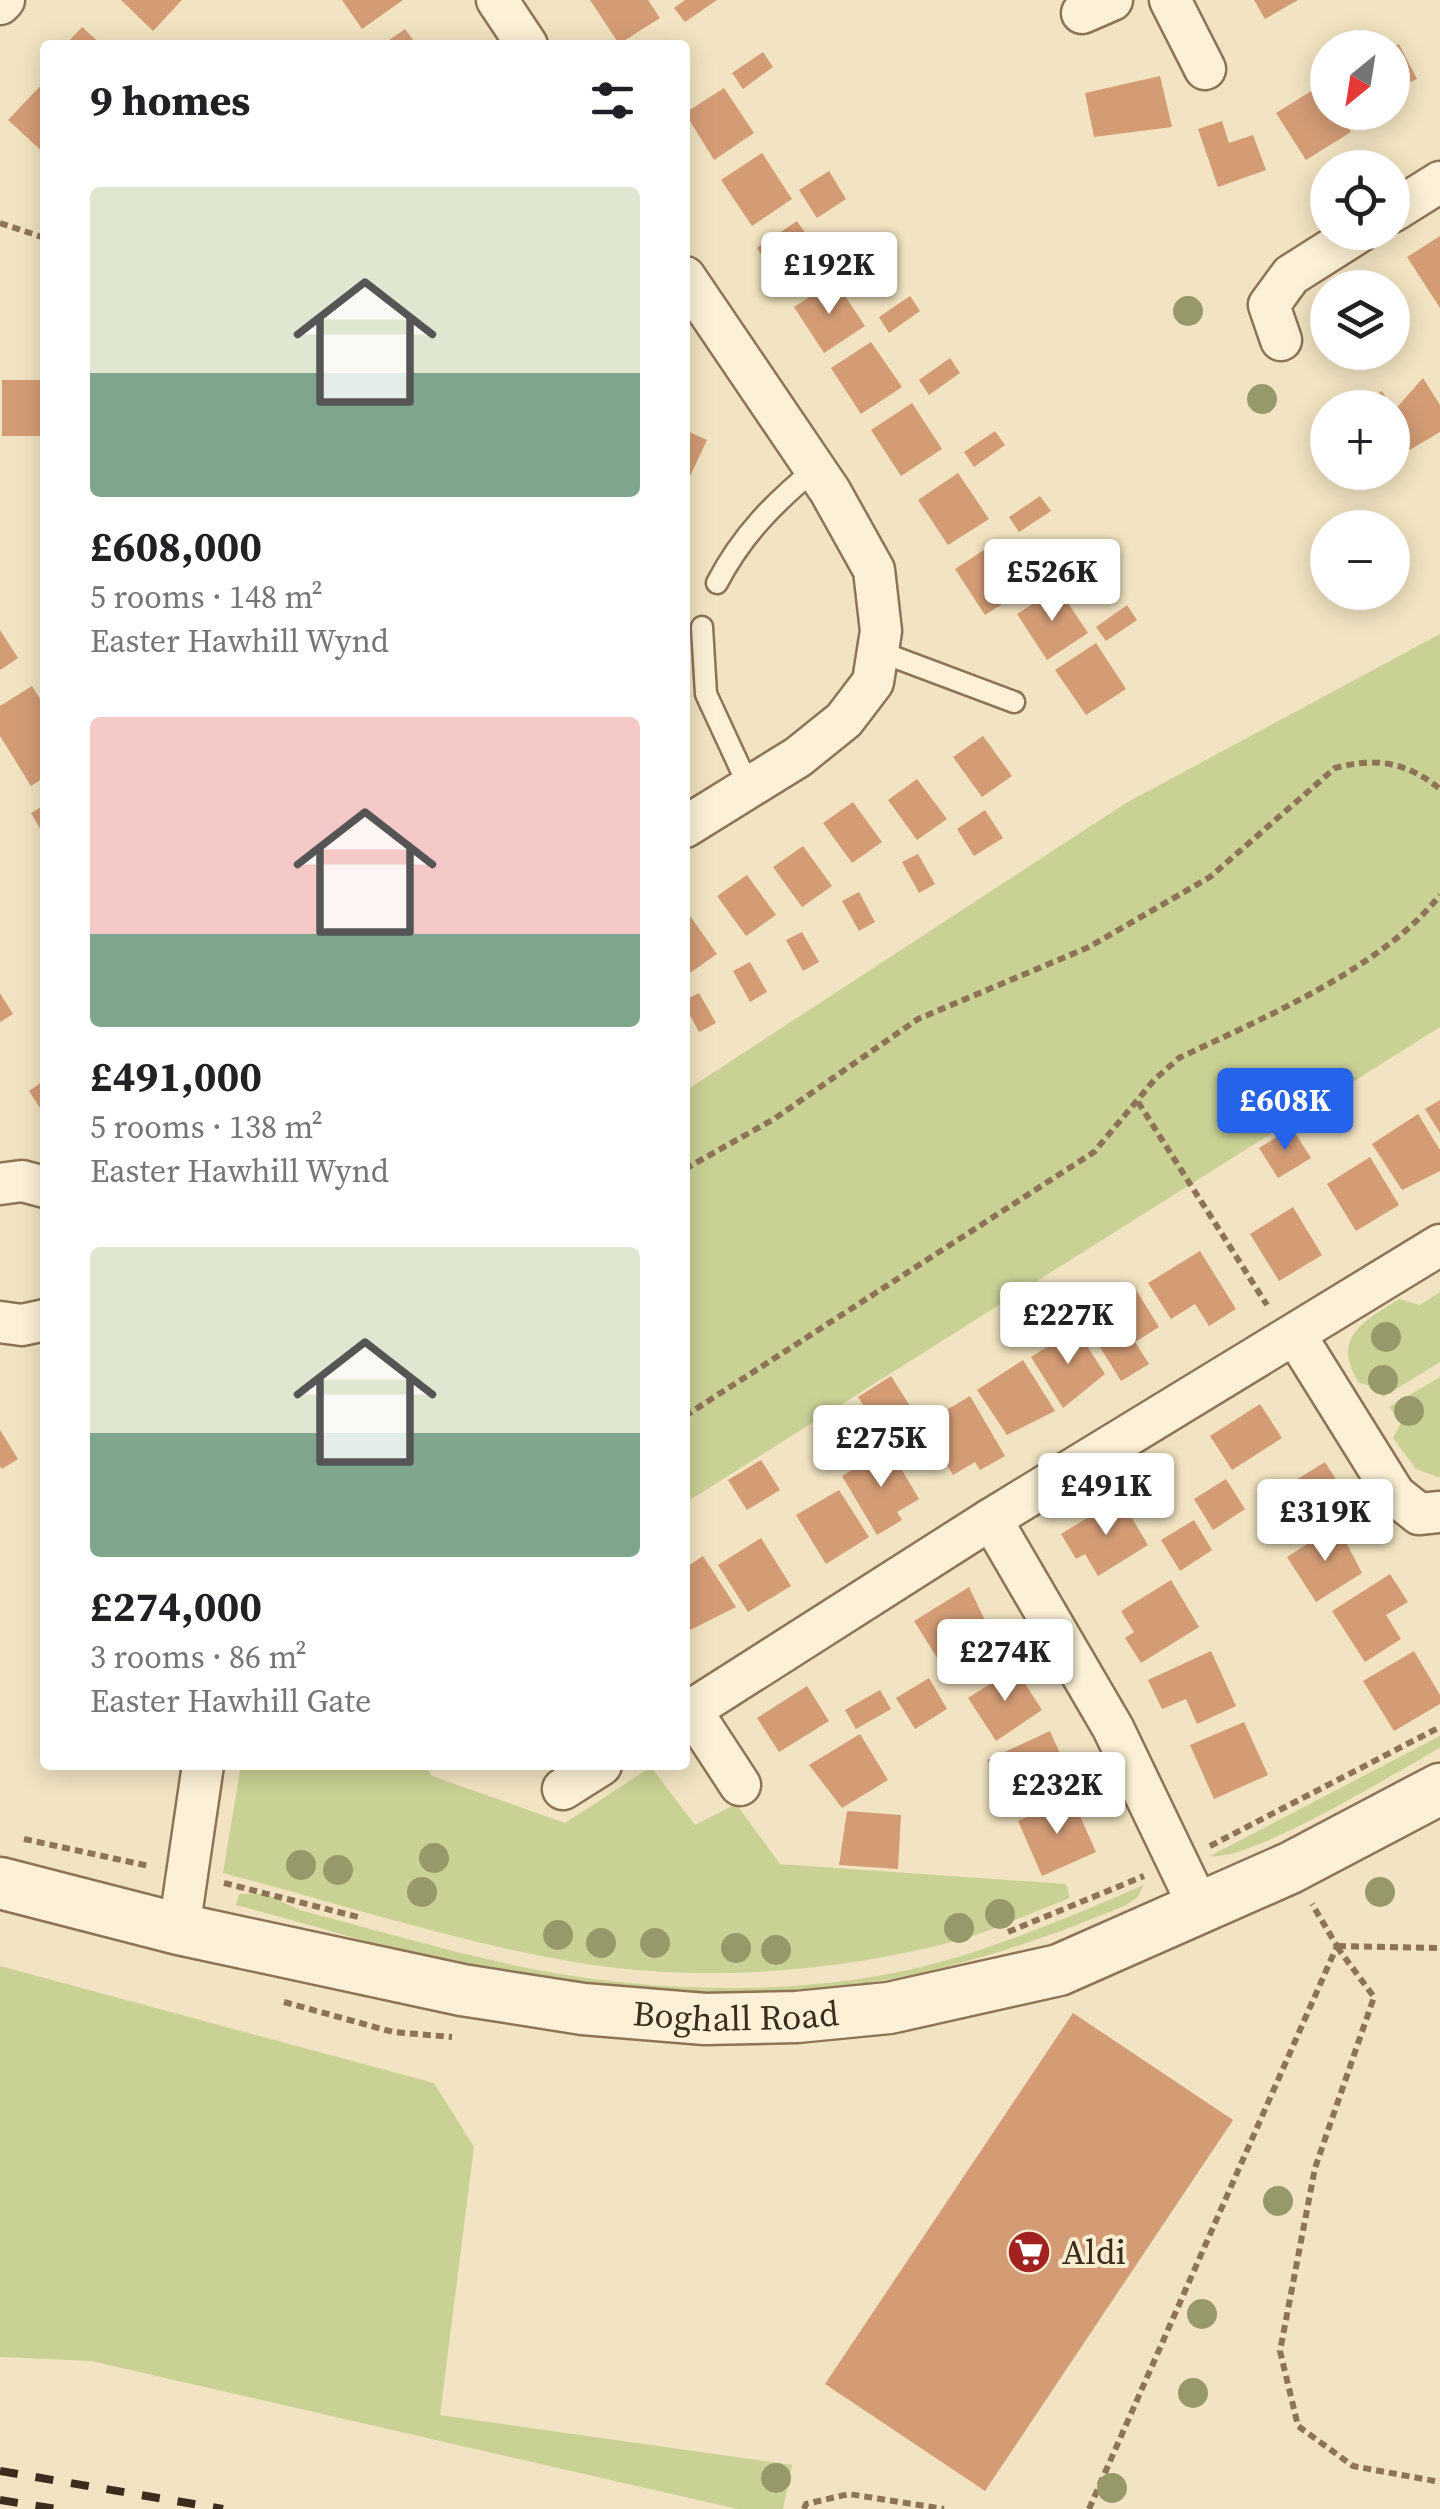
<!DOCTYPE html>
<html lang="en">
<head>
<meta charset="utf-8">
<style>
  body { margin:0; font-family:"Source Serif 4",serif; background:#f2f2f2; color:#202124; height:100vh; display:flex; flex-direction:column; font-size:38px; white-space:nowrap }
  * { box-sizing:border-box; margin:0 }
  p { font-size:32px; color:#757577 }
  .icon { flex:none; width:55px; height:55px; fill:none; stroke:currentColor; stroke-width:2; stroke-linecap:round; stroke-linejoin:round }
  .map { position:relative; flex:1; overflow:hidden }
  .panel { position:absolute; left:40px; top:40px; width:650px; height:1730px; display:flex; flex-direction:column; background:#fff; border-radius:10px; box-shadow:0 5px 25px #0003 }
  .panel>* { flex:none }
  .needle { width:65px; rotate:210deg }
  .controls { position:absolute; left:1310px; top:30px; display:grid; gap:20px }
  .controls a { display:grid; place-items:center; width:100px; height:100px; border-radius:50%; background:#fff; box-shadow:0 5px 25px #0003; font-size:50px }
  .price { position:absolute; translate:-50% -85px; padding:0 22px; border-radius:10px; background:#fff; color:#222; font-size:32px; line-height:65px; filter:drop-shadow(0 2px 5px #0008) }
  .price::after { content:''; position:absolute; left:50%; top:60px; width:30px; height:22px; margin-left:-15px; background:inherit; clip-path:polygon(0 0,100% 0,50% 100%) }
  .price.active { background:#2563eb; color:#fff }
  ul { padding:0; list-style:none }
  li { display:grid; align-content:center; gap:20px; height:530px; padding:0 50px }
  li span { display:grid; place-items:center; height:310px; border-radius:10px; color:#555 }
  li>.icon { margin-inline-start:auto }
  span .icon { width:180px; height:180px; fill:#fffc; stroke-width:1 }
  li b { font-size:42px }
  h2 { display:flex; justify-content:space-between; align-items:center; height:120px; padding:0 50px; font-size:42px }
  .map>svg:first-child { display:block }
  .green { fill:#cad195 }
  .building { fill:#d39c75 }
  .lines { fill:none; stroke-linecap:round; stroke-linejoin:round }
  .service-casing { stroke:#8e7457; stroke-width:25 }
  .minor-casing { stroke:#8e7457; stroke-width:45 }
  .tertiary-casing { stroke:#8e7457; stroke-width:55 }
  .path { stroke:#8e7457; stroke-width:6; stroke-dasharray:8 5; stroke-linecap:butt }
  .service { stroke:#fcf1d6; stroke-width:20 }
  .minor { stroke:#fcf1d6; stroke-width:40 }
  .tertiary { stroke:#fcf1d6; stroke-width:50 }
  .rail { stroke:#3c2c1d; stroke-width:8; stroke-dasharray:18 18; stroke-linecap:butt }
  .tree { fill:#97996a }
  .labels { text-anchor:middle; dominant-baseline:central; stroke-width:8; stroke-linejoin:round; paint-order:stroke }
  .street-label { font-size:35px; fill:#3c2c1d; stroke:#f9eed2 }
  .poi-label { font-size:35px; fill:#3c2c1d; stroke:#f9eed2; text-anchor:start }
</style>
</head>
<body>
<div class="map">
<svg width="1440" height="2509" viewBox="0 0 1440 2509">
  <rect width="100%" height="100%" fill="#f2e4c2"/>
  <g class="green">
    <polygon points="1440,634 1440,1027 685,1503 685,1091 1126,803"/>
    <path d="M1440 1292V1362L1383 1397 1378 1388 1359 1383C1331 1337 1363 1322 1399 1299L1420 1305Z"/>
    <polygon points="1440,1377 1440,1477 1438,1477 1416,1469 1393,1438 1401,1423 1389,1407"/>
    <path d="M1440 1736V1748C1394 1773 1255 1860 1210 1856Z"/>
    <path d="M241 1765H425L432 1776 565 1823 651 1767 695 1825 736 1804 780 1864 1066 1884 1070 1898C1032 1912 994 1931 956 1941 841 1971 711 1982 593 1965 468 1946 345 1905 223 1873Z"/>
    <path d="M1144 1885 1137 1898 1126 1905C904 1999 731 2016 494 1972 407 1956 321 1927 236 1905L239 1894H266L299 1910C389 1933 481 1962 573 1976 693 1994 827 1994 944 1961 1013 1941 1079 1913 1144 1885Z"/>
    <polygon points="0,1966 434,2083 474,2147 440,2415 792,2465 783,2509 737,2509 91,2361 0,2357"/>
  </g>
  <g class="building">
    <polygon points="121,0 182,0 153,31"/>
    <polygon points="342,0 403,0 362,29"/>
    <polygon points="590,0 648,0 660,18 619,44"/>
    <polygon points="685,0 717,0 685,22 674,8"/>
    <polygon points="1254,0 1298,0 1265,19"/>
    <polygon points="82,27 102,45 65,45"/>
    <polygon points="405,29 417,45 382,45"/>
    <polygon points="1399,44 1417,79 1392,91 1392,47"/>
    <polygon points="763,52 773,67 743,89 732,73"/>
    <polygon points="1160,76 1172,127 1094,137 1085,93"/>
    <polygon points="45,81 45,154 8,120"/>
    <polygon points="1321,85 1328,95 1328,112 1339,112 1351,132 1306,160 1276,113"/>
    <polygon points="724,88 754,133 714,160 685,113"/>
    <polygon points="1222,121 1229,143 1253,135 1266,170 1218,187 1198,129"/>
    <polygon points="762,153 792,199 752,226 721,180"/>
    <polygon points="829,171 846,199 817,218 799,190"/>
    <polygon points="797,221 828,267 787,293 757,248"/>
    <polygon points="1440,236 1440,308 1407,257"/>
    <polygon points="873,244 884,258 853,280 842,265"/>
    <polygon points="835,281 865,326 824,353 794,307"/>
    <polygon points="910,296 920,311 889,333 879,317"/>
    <polygon points="871,342 902,387 861,414 831,368"/>
    <polygon points="950,358 960,373 929,395 919,380"/>
    <polygon points="1423,378 1440,405 1440,432 1408,451 1399,436 1392,440 1392,413"/>
    <rect x="2" y="380" width="43" height="56"/>
    <polygon points="1382,391 1392,408 1354,408"/>
    <polygon points="912,403 942,449 901,476 871,430"/>
    <polygon points="685,430 707,440 685,487"/>
    <polygon points="995,431 1005,445 974,467 964,452"/>
    <polygon points="958,473 989,519 948,545 918,500"/>
    <polygon points="1040,496 1051,511 1019,532 1009,517"/>
    <polygon points="996,542 1026,589 985,615 955,569"/>
    <polygon points="1095,556 1105,571 1074,592 1063,577"/>
    <polygon points="1058,588 1088,633 1047,660 1017,614"/>
    <polygon points="1127,605 1137,620 1106,641 1096,627"/>
    <polygon points="0,630 18,658 0,670"/>
    <polygon points="1096,643 1126,689 1086,715 1055,670"/>
    <polygon points="32,686 45,707 45,777 31,786 0,736 0,706"/>
    <polygon points="983,736 1012,776 982,797 953,757"/>
    <polygon points="917,779 947,819 917,840 888,800"/>
    <polygon points="853,802 882,842 852,863 823,823"/>
    <polygon points="45,805 45,837 31,813"/>
    <polygon points="985,810 1003,838 974,856 957,829"/>
    <polygon points="803,846 832,886 802,907 773,867"/>
    <polygon points="918,854 935,884 919,893 902,862"/>
    <polygon points="747,875 776,915 746,936 717,896"/>
    <polygon points="859,892 875,922 859,931 842,901"/>
    <polygon points="688,913 717,954 687,975 685,915"/>
    <polygon points="802,932 819,962 803,971 786,940"/>
    <polygon points="750,962 767,992 750,1002 733,971"/>
    <polygon points="0,993 13,1014 0,1022"/>
    <polygon points="699,993 716,1023 699,1032 685,1006 685,1000"/>
    <polygon points="45,1080 45,1116 29,1091"/>
    <polygon points="1440,1100 1440,1133 1425,1109"/>
    <polygon points="1418,1114 1440,1150 1440,1171 1402,1190 1372,1144"/>
    <polygon points="1292,1128 1311,1158 1278,1178 1259,1148"/>
    <polygon points="1370,1157 1399,1205 1356,1231 1327,1184"/>
    <polygon points="1293,1207 1322,1255 1279,1281 1250,1234"/>
    <polygon points="1200,1251 1236,1309 1209,1326 1195,1304 1171,1319 1148,1283"/>
    <polygon points="1136,1290 1159,1327 1135,1342 1149,1364 1121,1381 1085,1323"/>
    <polygon points="1076,1329 1105,1374 1063,1408 1031,1357"/>
    <polygon points="1023,1360 1055,1411 1007,1435 977,1390"/>
    <polygon points="891,1376 910,1406 878,1427 858,1397"/>
    <polygon points="970,1396 1005,1456 980,1470 975,1462 953,1475 923,1424"/>
    <polygon points="1260,1404 1282,1438 1232,1470 1210,1436"/>
    <polygon points="0,1430 18,1459 2,1469 0,1466"/>
    <polygon points="889,1448 919,1499 897,1512 902,1520 877,1535 842,1476"/>
    <polygon points="761,1460 780,1490 747,1510 728,1480"/>
    <polygon points="1325,1462 1352,1505 1304,1534 1278,1491"/>
    <polygon points="1226,1479 1245,1509 1213,1530 1194,1499"/>
    <polygon points="839,1490 869,1537 826,1564 796,1515"/>
    <polygon points="1120,1498 1148,1545 1098,1576 1085,1554 1076,1559 1061,1534"/>
    <polygon points="1194,1520 1212,1550 1180,1571 1161,1540"/>
    <polygon points="1337,1525 1362,1573 1316,1602 1287,1557"/>
    <polygon points="761,1538 791,1586 748,1612 718,1565"/>
    <polygon points="703,1556 736,1607 688,1631 685,1568"/>
    <polygon points="1390,1574 1408,1602 1386,1615 1401,1639 1365,1662 1332,1611"/>
    <polygon points="1171,1580 1199,1627 1141,1663 1125,1638 1134,1632 1121,1611"/>
    <polygon points="969,1587 991,1633 941,1664 914,1621"/>
    <polygon points="1211,1651 1236,1706 1197,1724 1186,1699 1162,1709 1148,1680"/>
    <polygon points="1414,1651 1440,1695 1440,1704 1394,1731 1363,1681"/>
    <polygon points="1015,1668 1042,1710 996,1741 968,1698"/>
    <polygon points="929,1678 947,1709 915,1729 896,1698"/>
    <polygon points="807,1686 829,1721 779,1752 757,1718"/>
    <polygon points="880,1690 891,1709 856,1729 845,1710"/>
    <polygon points="1244,1722 1268,1775 1214,1799 1190,1745"/>
    <polygon points="1050,1731 1062,1758 1053,1762 1063,1785 1010,1810 987,1760"/>
    <polygon points="860,1734 888,1780 842,1808 809,1765"/>
    <polygon points="1072,1798 1096,1852 1042,1876 1018,1821"/>
    <polygon points="847,1811 901,1815 898,1869 839,1865"/>
    <polygon points="1073,2013 1233,2120 985,2491 825,2384"/>
  </g>
  <g class="lines">
    <g class="service-casing">
      <g id="service">
        <path d="M717 583C742 535 774 503 815 469"/>
        <polyline points="702,627 706,694 749,787"/>
        <polyline points="878,651 1014,702"/>
      </g>
    </g>
    <g class="minor-casing">
      <g id="minor">
        <polyline points="497,0 527,45"/>
        <polyline points="1170,0 1205,69"/>
        <polyline points="0,4 4,0"/>
        <polyline points="1082,13 1112,0"/>
        <polyline points="1392,212 1440,182"/>
        <polyline points="685,277 830,491 874,570 881,631 873,682 844,720 798,757 685,827"/>
        <polyline points="1281,340 1269,305 1291,275 1359,232"/>
        <polyline points="0,1184 22,1181 45,1187"/>
        <polyline points="0,1322 22,1325 45,1320"/>
        <polyline points="1296,1336 1395,1495 1419,1514 1440,1512"/>
        <polyline points="991,1519 1113,1728 1200,1909"/>
        <polyline points="691,1710 740,1785"/>
        <polyline points="685,1714 991,1519 1440,1245"/>
        <polyline points="563,1789 601,1765"/>
        <polyline points="179,1929 203,1765"/>
      </g>
    </g>
    <g class="tertiary-casing">
      <g id="tertiary">
        <path id="s1" d="M0 1883 179 1929 462 1990 583 2009 705 2019 797 2017 889 2008 1059 1970 1290 1868 1440 1789"/>
      </g>
    </g>
    <g class="path">
      <polyline points="0,223 45,238"/>
      <polyline points="1138,1102 1267,1305"/>
      <path d="M685 1169 774 1119 918 1019 1089 947 1210 877 1335 768C1376 757 1407 762 1440 789"/>
      <path d="M685 1416 1094 1152 1155 1079 1179 1058C1263 1018 1383 968 1440 895"/>
      <polyline points="24,1839 149,1866"/>
      <polyline points="1210,1846 1440,1727"/>
      <polyline points="224,1883 362,1918"/>
      <polyline points="1008,1932 1144,1876"/>
      <polyline points="1338,1946 1440,1948"/>
      <polyline points="1337,1947 1374,1997 1315,2168 1280,2351 1298,2426 1353,2466 1440,2482"/>
      <polyline points="284,2002 393,2032 452,2037"/>
      <polyline points="804,2509 806,2504 849,2494 944,2509"/>
      <polyline points="1089,2509 1337,1946 1312,1904"/>
    </g>
    <use href="#service" class="service"/>
    <use href="#minor" class="minor"/>
    <use href="#tertiary" class="tertiary"/>
    <g class="rail">
      <polyline points="0,2471 223,2509"/>
      <polyline points="0,2500 56,2509"/>
    </g>
  </g>
  <g class="tree">
    <circle cx="1188" cy="311" r="15"/>
    <circle cx="1262" cy="399" r="15"/>
    <circle cx="1386" cy="1337" r="15"/>
    <circle cx="1383" cy="1380" r="15"/>
    <circle cx="1409" cy="1411" r="15"/>
    <circle cx="434" cy="1858" r="15"/>
    <circle cx="301" cy="1865" r="15"/>
    <circle cx="338" cy="1870" r="15"/>
    <circle cx="422" cy="1892" r="15"/>
    <circle cx="1380" cy="1892" r="15"/>
    <circle cx="1000" cy="1914" r="15"/>
    <circle cx="959" cy="1928" r="15"/>
    <circle cx="558" cy="1935" r="15"/>
    <circle cx="601" cy="1943" r="15"/>
    <circle cx="655" cy="1943" r="15"/>
    <circle cx="736" cy="1948" r="15"/>
    <circle cx="776" cy="1950" r="15"/>
    <circle cx="1278" cy="2201" r="15"/>
    <circle cx="1202" cy="2314" r="15"/>
    <circle cx="1193" cy="2393" r="15"/>
    <circle cx="776" cy="2478" r="15"/>
    <circle cx="1112" cy="2488" r="15"/>
  </g>
  <defs>
    <g id="supermarket-disc" transform="scale(2.25)"><circle r="9.5" fill="#a22222" stroke="#f9eed2"/><path d="M-6-5.5h2.5l.6 2H6L4.5 2H-2.5L-4.4-4H-6ZM-1.5 3.2a1.3 1.3 0 1 0 .1 0ZM3 3.2a1.3 1.3 0 1 0 .1 0Z" fill="#fff"/></g>
  </defs>
  <g fill-rule="evenodd">
    <use href="#supermarket-disc" x="1029" y="2252"/>
  </g>
  <g class="labels">
    <g class="street-label">
      <text stroke="none"><textPath href="#s1" startOffset="750">Boghall Road</textPath></text>
    </g>
    <g class="poi-label">
      <text x="1062" y="2252">Aldi</text>
    </g>
  </g>
</svg>
<div class="controls">
<a><svg class="needle" viewBox="-14 -14 28 28"><path d="M0-13l5 13h-10z" fill="#e53935"/><path d="M0 13l5-13h-10z" fill="#757577"/></svg></a>
<a><svg class="icon" aria-label="locate" viewBox="0 0 24 24"><circle cx="12" cy="12" r="6"/><path d="M12 2v4M12 18v4M2 12h4M18 12h4"/></svg></a>
<a><svg class="icon" aria-label="layers" viewBox="0 0 24 24"><path d="M12 4l9 5-9 5-9-5zM3 14l9 5 9-5"/></svg></a>
<a>+</a>
<a>−</a>
</div>
<b class="price" style="left:829px;top:317px">£192K</b>
<b class="price" style="left:1052px;top:624px">£526K</b>
<b class="price active" style="left:1285px;top:1153px">£608K</b>
<b class="price" style="left:1068px;top:1367px">£227K</b>
<b class="price" style="left:881px;top:1490px">£275K</b>
<b class="price" style="left:1106px;top:1538px">£491K</b>
<b class="price" style="left:1325px;top:1564px">£319K</b>
<b class="price" style="left:1005px;top:1704px">£274K</b>
<b class="price" style="left:1057px;top:1837px">£232K</b>
<section class="panel">
<h2>9 homes<svg class="icon" aria-label="filters" viewBox="0 0 24 24"><path d="M4 7h16M4 17h16"/><circle cx="9" cy="7" r="2"/><circle cx="15" cy="17" r="2"/></svg></h2>
<ul>
<li><span style="background:linear-gradient(#dfe7d0 60%,#7fa58c 0)"><svg class="icon" aria-label="home" viewBox="0 0 24 24"><path d="M3 11l9-7 9 7M6 9v11h12V9"/></svg></span><div><b>£608,000</b><p>5 rooms · 148 m²</p><p>Easter Hawhill Wynd</p></div></li>
<li><span style="background:linear-gradient(#f6c9c9 70%,#7fa58c 0)"><svg class="icon" aria-label="home" viewBox="0 0 24 24"><path d="M3 11l9-7 9 7M6 9v11h12V9"/></svg></span><div><b>£491,000</b><p>5 rooms · 138 m²</p><p>Easter Hawhill Wynd</p></div></li>
<li><span style="background:linear-gradient(#dfe7d0 60%,#7fa58c 0)"><svg class="icon" aria-label="home" viewBox="0 0 24 24"><path d="M3 11l9-7 9 7M6 9v11h12V9"/></svg></span><div><b>£274,000</b><p>3 rooms · 86 m²</p><p>Easter Hawhill Gate</p></div></li>
</ul>
</section>
</div>
</body>
</html>
